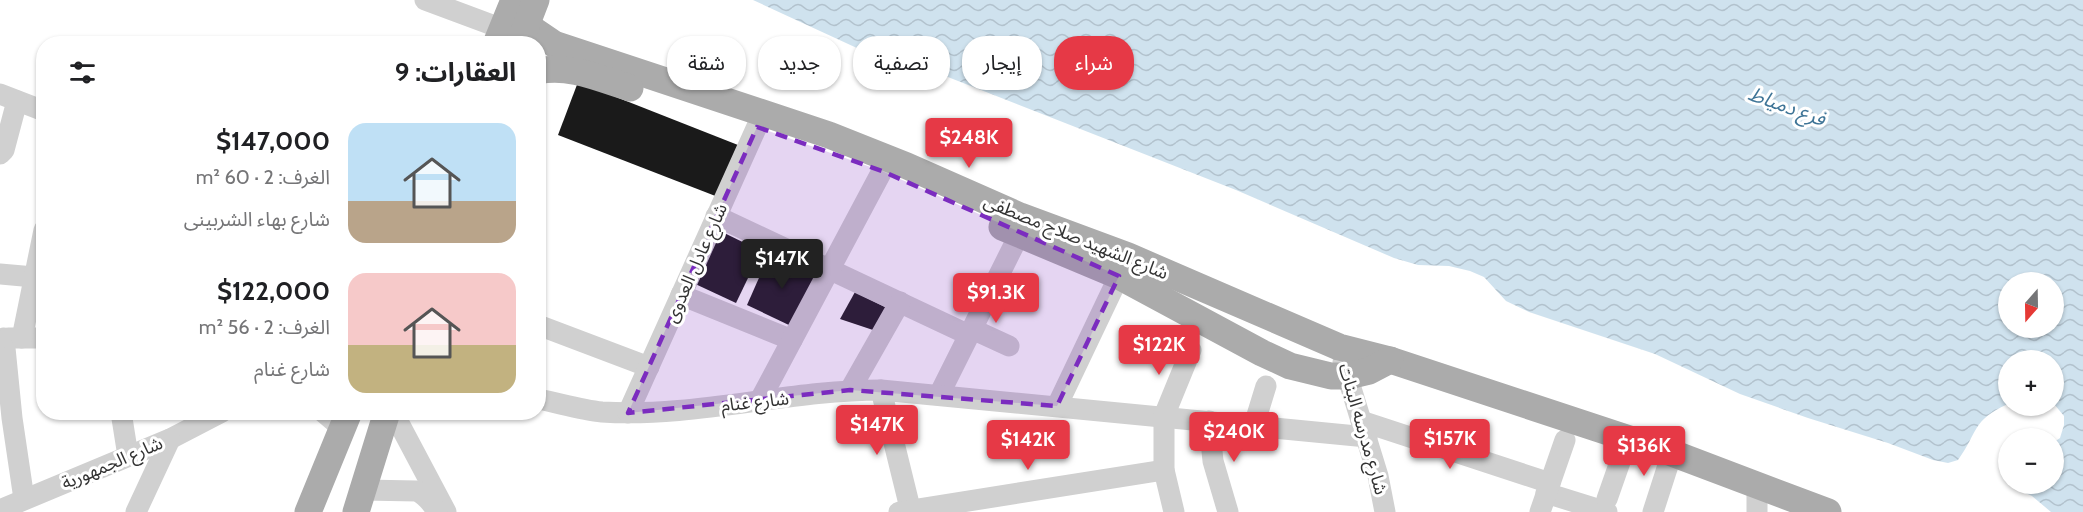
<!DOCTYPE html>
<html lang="ar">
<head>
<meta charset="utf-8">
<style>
  body { margin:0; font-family:Cabin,"Noto Sans Arabic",sans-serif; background:#f2f2f2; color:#202124; direction:rtl; height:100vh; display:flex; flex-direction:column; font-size:22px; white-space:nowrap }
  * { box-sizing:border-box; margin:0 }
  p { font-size:20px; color:#757577 }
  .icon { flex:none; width:33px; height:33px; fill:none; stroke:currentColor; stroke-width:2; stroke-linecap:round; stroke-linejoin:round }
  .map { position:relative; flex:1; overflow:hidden; direction:ltr }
  .panel { position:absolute; left:36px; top:36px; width:510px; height:384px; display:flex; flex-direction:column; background:#fff; border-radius:24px; box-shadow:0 2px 4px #0004; direction:rtl }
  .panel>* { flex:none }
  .guide { position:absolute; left:564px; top:36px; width:570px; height:54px; direction:rtl; display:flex; gap:12px }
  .needle { width:39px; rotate:200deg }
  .buttons { position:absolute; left:1998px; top:272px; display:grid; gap:12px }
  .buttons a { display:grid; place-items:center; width:66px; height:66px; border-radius:50%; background:#fff; box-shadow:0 2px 4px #0004; font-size:30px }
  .price { position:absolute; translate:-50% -51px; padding:0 14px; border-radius:6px; background:#e63946; color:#fff; font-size:20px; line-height:39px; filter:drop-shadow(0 2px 3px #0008) }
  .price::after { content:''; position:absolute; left:50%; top:36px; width:18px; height:14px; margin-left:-9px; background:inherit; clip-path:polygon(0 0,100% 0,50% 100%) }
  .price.current { background:#222; color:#fff }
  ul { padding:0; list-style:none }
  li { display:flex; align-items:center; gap:18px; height:150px; padding:0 30px }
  li span { display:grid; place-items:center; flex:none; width:168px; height:120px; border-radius:18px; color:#555 }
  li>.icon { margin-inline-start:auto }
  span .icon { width:72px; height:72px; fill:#fffc; stroke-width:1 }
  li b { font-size:26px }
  h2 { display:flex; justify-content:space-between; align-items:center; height:72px; padding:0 30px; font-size:26px }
  .pill { padding:0 21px; border-radius:24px; background:#fff; box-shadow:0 2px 4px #0004; font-size:21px; line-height:54px }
  .pill.current { background:#e63946; color:#fff }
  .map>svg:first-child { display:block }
  .water { fill:url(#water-waves); fill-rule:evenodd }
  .building { fill:#1a1a1a }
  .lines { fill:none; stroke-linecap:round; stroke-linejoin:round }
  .minor { stroke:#d0d0d0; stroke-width:21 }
  .major { stroke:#ababab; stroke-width:27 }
  .marked { fill:#7b2cbf; fill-opacity:0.2; stroke:#7b2cbf; stroke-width:4.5; stroke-dasharray:12 8; stroke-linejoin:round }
  .labels { text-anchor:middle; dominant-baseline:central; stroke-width:6; stroke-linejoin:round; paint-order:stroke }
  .street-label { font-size:18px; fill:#333; stroke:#fff }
  .water-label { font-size:20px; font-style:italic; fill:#3f7597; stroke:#fff }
</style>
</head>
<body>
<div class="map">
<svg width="2083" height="512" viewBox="0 0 2083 512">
  <defs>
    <pattern id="water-waves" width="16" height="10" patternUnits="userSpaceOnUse" patternTransform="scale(1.5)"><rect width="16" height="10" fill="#cfe2ee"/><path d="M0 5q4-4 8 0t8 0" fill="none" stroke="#b2c2cd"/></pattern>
  </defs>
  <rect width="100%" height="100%" fill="#fff"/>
  <path class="water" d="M753 0H2083V512H2051L2032 496 2015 488 2010 483H2054V442L2060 438 2064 425V416L2054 404V360H2008V404C1971 421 1979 431 1958 460L1948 463 1933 460 1888 443 1808 418 1740 394 1655 354 1529 312 1506 301 1484 277 1470 271 1449 266 1418 265 1394 258 1236 190 930 70 859 49ZM2008 282H2054V327H2008Z"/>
  <g class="building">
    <polygon points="578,82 738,145 718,197 558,135"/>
    <polygon points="716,229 761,251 736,303 691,282"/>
    <polygon points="770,253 818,278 791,326 747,305"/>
    <polygon points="855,292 891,310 879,332 840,319"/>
  </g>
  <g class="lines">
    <g class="minor">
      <polyline points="425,0 503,29"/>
      <polyline points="0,94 44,111"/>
      <polyline points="0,154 4,150 17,101"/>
      <polyline points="716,216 969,335"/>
      <polyline points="0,274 34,277"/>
      <polyline points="681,295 792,340"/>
      <polyline points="538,325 649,367"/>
      <polyline points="972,329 1009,346"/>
      <polyline points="4,338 12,418 24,499"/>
      <polyline points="8,338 44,338"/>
      <polyline points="22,338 44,230"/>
      <polyline points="1343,362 1378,476 1385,512"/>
      <polyline points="850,390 900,302"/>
      <polyline points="881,390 911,512"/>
      <polyline points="939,395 1019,235"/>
      <path d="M538 399C559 403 581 410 602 412 695 418 788 390 881 390L1367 437"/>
      <polyline points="759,402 882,171"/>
      <polyline points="1057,406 1119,276"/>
      <polyline points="121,412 128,456"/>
      <polyline points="323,412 343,429"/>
      <polyline points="393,412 446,512"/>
      <polyline points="628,413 763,113"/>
      <polyline points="1209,421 1213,461 1228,512"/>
      <polyline points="1361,421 1550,483"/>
      <polyline points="1254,425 1266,386"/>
      <polyline points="1757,484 1757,512"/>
      <path d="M363 490 417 491C427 496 432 503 437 512"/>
      <polyline points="1546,493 1607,512"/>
      <polyline points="1607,499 1628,439"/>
      <polyline points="0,510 170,439 222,412"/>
      <polyline points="136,512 170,439"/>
      <polyline points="899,512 1164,470"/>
      <polyline points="1174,512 1164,470 1164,416 1191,350"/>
      <polyline points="1540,512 1565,440"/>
      <polyline points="1653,512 1672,453"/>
    </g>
    <g class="major">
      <polyline points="526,25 554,44 829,135 907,166 1020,216 1128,256 1339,347 1390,360 1672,453 1828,512"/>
      <polyline points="496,44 514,0"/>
      <polyline points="519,44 536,0"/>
      <path d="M538 71C569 64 601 79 630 88"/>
      <polyline points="1002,227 1119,276 1262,353 1290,366 1331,376 1348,376 1369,371 1390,360"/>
      <polyline points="308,512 349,412"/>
      <polyline points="356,512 387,412"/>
    </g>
  </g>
  <path class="marked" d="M757 127 882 171 1119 276 1057 406 850 390 628 413Z"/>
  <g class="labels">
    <g class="street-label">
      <text transform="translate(1076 237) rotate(22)">شارع الشهيد صلاح مصطفى</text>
      <text transform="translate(696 263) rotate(-66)">شارع عادل العدوى</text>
      <text transform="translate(755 402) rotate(-6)">شارع غنام</text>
      <text transform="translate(1363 429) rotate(74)">شارع مدرسه البنات</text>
      <text transform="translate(112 463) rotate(-23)">شارع الجمهورية</text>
    </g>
    <g class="water-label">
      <text transform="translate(1787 106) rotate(20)">فرع دمياط</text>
    </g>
  </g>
</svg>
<div class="buttons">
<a><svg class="needle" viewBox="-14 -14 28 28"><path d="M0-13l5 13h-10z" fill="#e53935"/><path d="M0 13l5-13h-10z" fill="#757577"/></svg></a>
<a>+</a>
<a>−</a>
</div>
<b class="price" style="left:969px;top:169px">$248K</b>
<b class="price current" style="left:782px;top:290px">$147K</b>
<b class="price" style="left:996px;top:324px">$91.3K</b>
<b class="price" style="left:1159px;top:376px">$122K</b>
<b class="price" style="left:877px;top:456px">$147K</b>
<b class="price" style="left:1234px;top:463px">$240K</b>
<b class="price" style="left:1450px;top:470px">$157K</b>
<b class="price" style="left:1028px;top:471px">$142K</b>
<b class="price" style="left:1644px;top:477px">$136K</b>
<div class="guide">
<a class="pill current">شراء</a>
<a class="pill">إيجار</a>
<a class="pill">تصفية</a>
<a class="pill">جديد</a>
<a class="pill">شقة</a>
</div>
<section class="panel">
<h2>العقارات: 9<svg class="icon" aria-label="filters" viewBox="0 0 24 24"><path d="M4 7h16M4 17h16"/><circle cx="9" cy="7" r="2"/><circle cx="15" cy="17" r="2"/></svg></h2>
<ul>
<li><span style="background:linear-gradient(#bfe0f5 65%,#b9a48a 0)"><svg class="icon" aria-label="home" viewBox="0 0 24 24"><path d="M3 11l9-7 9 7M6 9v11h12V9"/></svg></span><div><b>$147,000</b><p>الغرف: 2 · 60 m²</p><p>شارع بهاء الشربينى</p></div></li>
<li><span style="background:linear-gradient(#f6c9c9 60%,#c2b280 0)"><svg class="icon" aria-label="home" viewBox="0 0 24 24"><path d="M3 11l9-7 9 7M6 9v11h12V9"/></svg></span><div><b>$122,000</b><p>الغرف: 2 · 56 m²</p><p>شارع غنام</p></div></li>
</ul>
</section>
</div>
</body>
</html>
